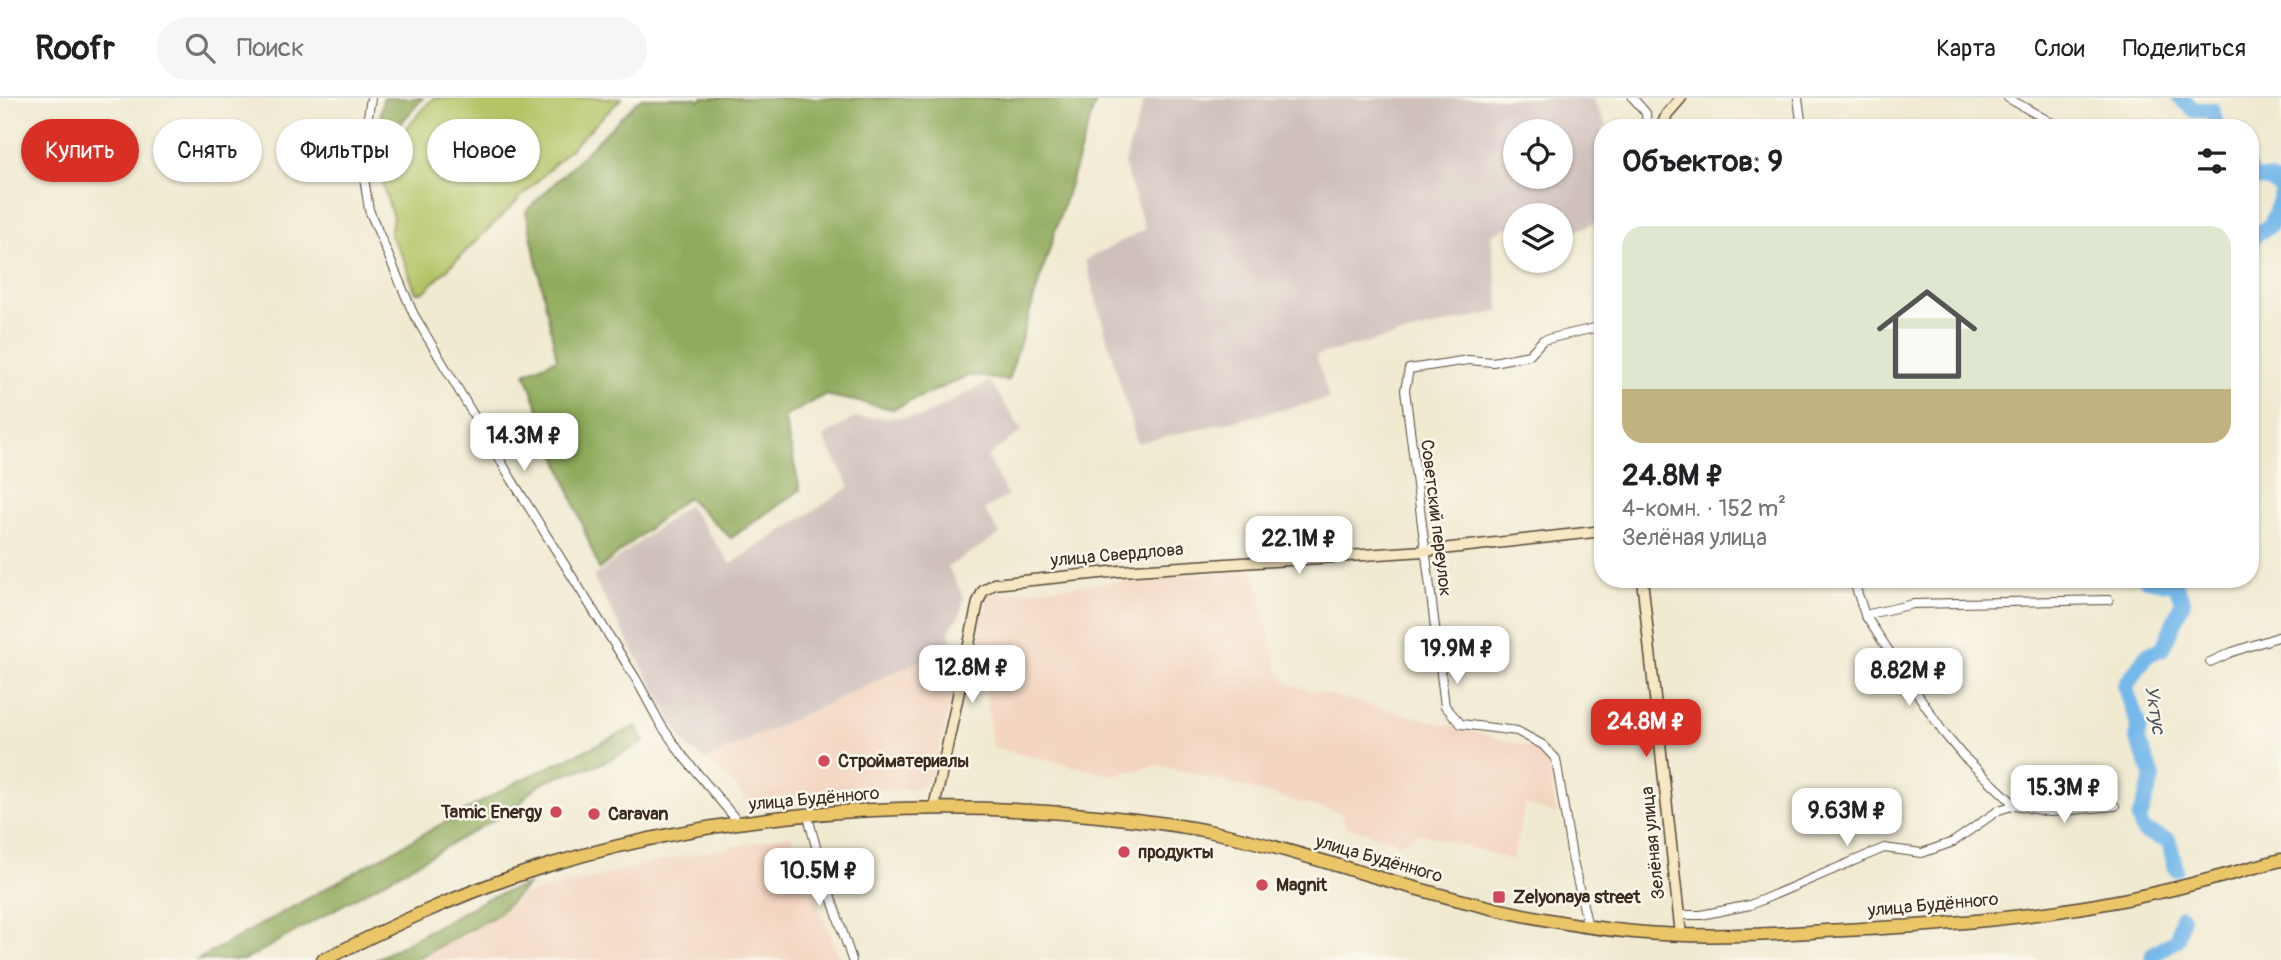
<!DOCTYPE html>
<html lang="ru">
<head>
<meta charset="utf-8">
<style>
  body { margin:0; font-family:Pangolin,sans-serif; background:#f6f6f6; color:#202124; height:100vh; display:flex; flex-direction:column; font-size:26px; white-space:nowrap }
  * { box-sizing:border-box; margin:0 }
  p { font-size:23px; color:#757577 }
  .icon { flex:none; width:38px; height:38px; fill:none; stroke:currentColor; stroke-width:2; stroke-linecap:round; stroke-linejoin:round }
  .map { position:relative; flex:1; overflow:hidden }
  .details { position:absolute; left:1594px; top:21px; width:665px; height:469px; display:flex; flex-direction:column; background:#fff; border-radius:28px; box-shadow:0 2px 5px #0004 }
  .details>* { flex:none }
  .guide { position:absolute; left:21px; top:21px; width:665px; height:63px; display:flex; gap:14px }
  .buttons { position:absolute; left:1503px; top:21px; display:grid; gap:14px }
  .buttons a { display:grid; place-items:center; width:70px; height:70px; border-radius:50%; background:#fff; box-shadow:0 2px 5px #0004; font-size:35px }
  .price { position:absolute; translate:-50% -60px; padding:0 16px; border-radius:14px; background:#fff; color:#222; font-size:23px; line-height:46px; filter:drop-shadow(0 2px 4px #0008) }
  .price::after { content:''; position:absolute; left:50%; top:42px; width:21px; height:16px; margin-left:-10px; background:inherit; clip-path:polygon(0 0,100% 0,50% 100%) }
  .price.current { background:#d93025; color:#fff }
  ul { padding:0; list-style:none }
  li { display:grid; align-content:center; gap:14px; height:371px; padding:0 28px }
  li span { display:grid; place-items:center; height:217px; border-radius:21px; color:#555 }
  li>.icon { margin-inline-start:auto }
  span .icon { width:126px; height:126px; fill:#fffc; stroke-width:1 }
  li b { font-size:30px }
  h2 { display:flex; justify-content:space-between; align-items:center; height:84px; padding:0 28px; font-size:30px }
  .pill { padding:0 24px; border-radius:32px; background:#fff; box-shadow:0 2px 5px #0004; font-size:24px; line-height:63px }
  .pill.current { background:#d93025; color:#fff }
  header { display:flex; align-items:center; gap:42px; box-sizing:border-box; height:98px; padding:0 35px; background:#fff; border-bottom:2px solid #e0e0e0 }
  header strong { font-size:33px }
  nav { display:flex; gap:38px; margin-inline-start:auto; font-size:24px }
  .search { width:490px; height:63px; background:#f6f6f6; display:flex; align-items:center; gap:18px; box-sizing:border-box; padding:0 24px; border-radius:38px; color:#757577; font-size:26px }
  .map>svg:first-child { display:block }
  .built { fill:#f3d4bf }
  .industrial { fill:#cfc0bb; fill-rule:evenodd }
  .green { fill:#b4c568; stroke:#787843; stroke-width:2 }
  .forest { fill:#8faa5c; stroke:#656a3d; stroke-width:2 }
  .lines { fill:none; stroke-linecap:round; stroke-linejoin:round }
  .river { stroke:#74b8ea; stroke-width:16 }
  .street-casing { stroke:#564739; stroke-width:10 }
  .secondary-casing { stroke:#564739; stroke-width:13 }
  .primary-casing { stroke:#564739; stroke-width:15 }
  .street { stroke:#fff; stroke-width:8 }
  .secondary { stroke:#f7e8c3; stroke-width:10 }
  .primary { stroke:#ebc669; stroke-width:12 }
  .poi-dot { fill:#d1495b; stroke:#fbf7ec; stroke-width:2.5 }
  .labels { text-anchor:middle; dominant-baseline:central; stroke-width:5; stroke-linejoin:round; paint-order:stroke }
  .street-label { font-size:18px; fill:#3b2a1e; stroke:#fbf7ec }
  .poi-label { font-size:18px; font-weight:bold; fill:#3b2a1e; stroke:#fbf7ec; text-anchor:start }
  .water-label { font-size:19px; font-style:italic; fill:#4c555b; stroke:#fbf7ec }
</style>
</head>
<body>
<header>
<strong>Roofr</strong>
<div class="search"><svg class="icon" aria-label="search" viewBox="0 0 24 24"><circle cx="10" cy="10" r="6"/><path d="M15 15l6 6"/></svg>Поиск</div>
<nav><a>Карта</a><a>Слои</a><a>Поделиться</a></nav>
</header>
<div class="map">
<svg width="2281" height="862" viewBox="0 0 2281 862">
  <rect width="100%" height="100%" fill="#fbf7ec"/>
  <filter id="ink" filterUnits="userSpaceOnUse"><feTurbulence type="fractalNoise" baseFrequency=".0143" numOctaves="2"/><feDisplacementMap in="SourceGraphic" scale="14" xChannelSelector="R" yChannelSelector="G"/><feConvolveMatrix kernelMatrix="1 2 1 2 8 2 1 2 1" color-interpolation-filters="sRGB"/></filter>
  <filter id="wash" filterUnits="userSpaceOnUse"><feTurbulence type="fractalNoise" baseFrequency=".00686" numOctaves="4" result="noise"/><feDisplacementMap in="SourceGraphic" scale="28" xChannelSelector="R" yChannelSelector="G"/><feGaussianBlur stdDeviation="1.57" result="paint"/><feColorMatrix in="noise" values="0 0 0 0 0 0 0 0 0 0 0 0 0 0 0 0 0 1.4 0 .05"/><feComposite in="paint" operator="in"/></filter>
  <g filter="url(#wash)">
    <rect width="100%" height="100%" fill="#f0ead1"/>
    <g class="built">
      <polygon points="1253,471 1278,572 1288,586 1539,651 1546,657 1557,717 1525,706 1513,762 1419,735 1401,745 1347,729 1341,715 1160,667 1112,677 992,649 978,520 987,510 984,496"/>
      <polygon points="954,547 956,581 934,675 920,690 804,696 749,706 733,685 705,662"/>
      <polygon points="791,737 840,862 414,862 497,817 523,797 665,762"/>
    </g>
    <g class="industrial">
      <path d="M1145 0H1592L1608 30H1603V115L1596 125 1561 139V117H1516L1515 127 1491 136 1500 213 1316 257 1329 301 1137 345 1085 162 1145 131 1124 66ZM1561 33V79H1516V33Z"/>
      <polygon points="990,283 1022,333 987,359 1008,398 984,411 1000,436 948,469 964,500 960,517 949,533 954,547 705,662 685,647 593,479 688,407 731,466 850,389 823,339 854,320 922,319"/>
    </g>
    <polygon class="green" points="433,0 622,0 425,193 416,195 402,157 390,137 393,120 376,65"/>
    <g class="forest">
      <polygon points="383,0 423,0 375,55"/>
      <polygon points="641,0 696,0 699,3 702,0 1097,0 1008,283 970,277 893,311 825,297 784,319 800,392 731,440 687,399 599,471 525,275 557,261 526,113"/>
      <path d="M637 628 644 644C628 652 612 662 595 668 569 676 533 681 520 707L245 862H197L517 684Z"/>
      <polygon points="529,786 497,817 414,862 375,862 488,800"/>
    </g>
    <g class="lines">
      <g class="river">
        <polyline points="2180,0 2194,12 2212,12 2216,25 2214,30"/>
        <polyline points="2250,73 2253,80 2269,81 2281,88"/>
        <polyline points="2250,145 2256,136 2271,127 2281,99"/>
        <polyline points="2146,481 2175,487 2183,503 2163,550 2147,557 2125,588 2139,629 2137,641 2153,679 2139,721 2143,733 2169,743 2176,771"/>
        <polyline points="2152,862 2153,856 2177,842 2182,819"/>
      </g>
    </g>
  </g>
  <g filter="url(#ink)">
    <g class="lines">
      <g class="street-casing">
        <g id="street">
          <polyline points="371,0 361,60 369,112 413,215 512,382 636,581 661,627 682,657 739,725"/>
          <polyline points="1633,0 1646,15 1647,30"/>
          <polyline points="1798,0 1802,30"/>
          <polyline points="2008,0 2061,30"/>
          <polyline points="1853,481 1865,517 1943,634 1963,658 2015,707"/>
          <polyline points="1865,517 1913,506 2109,502"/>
          <polyline points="2210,564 2232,554 2281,538"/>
          <polyline points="2015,707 2050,714 2115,708"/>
          <polyline points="807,715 823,775 852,862"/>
          <polyline points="1678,817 1701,817 1750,807 1884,750 1922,755 1953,744 1999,712 2015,707"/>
          <polyline points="1588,829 1572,759 1556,661 1543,647 1517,633 1461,626 1445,608 1405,292 1409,271 1468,262 1493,264 1529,257 1543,242 1603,228"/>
        </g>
      </g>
      <g class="secondary-casing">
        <g id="secondary">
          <polyline points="1661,30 1667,16 1681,0"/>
          <polyline points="1642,481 1681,837"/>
          <polyline points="934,710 978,504 983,493 994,486 1120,473 1424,453 1603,433"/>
        </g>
      </g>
      <g class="primary-casing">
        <path id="primary" d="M323 862C390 829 456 797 527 774 699 718 883 701 1063 715 1114 719 1164 724 1213 734 1276 747 1336 768 1397 785 1474 807 1554 827 1634 834 1697 840 1762 837 1825 833 1935 828 2047 820 2155 795 2197 786 2239 773 2281 762"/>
      </g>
      <use href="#street" class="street"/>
      <use href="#secondary" class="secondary"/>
      <use href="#primary" class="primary"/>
    </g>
  </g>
  <g class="poi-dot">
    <circle cx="824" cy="663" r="7"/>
    <circle cx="556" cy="714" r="7"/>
    <circle cx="594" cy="716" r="7"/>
    <circle cx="1124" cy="754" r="7"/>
    <circle cx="1262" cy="787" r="7"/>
    <rect x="1492" y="792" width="14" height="14" rx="3.5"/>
  </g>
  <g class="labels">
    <g class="street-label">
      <text transform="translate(1436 420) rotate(83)">Советский переулок</text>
      <text transform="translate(1117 457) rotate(-5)">улица Свердлова</text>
      <text transform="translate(814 701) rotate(-5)">улица Будённого</text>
      <text transform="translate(1653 745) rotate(-96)">Зелёная улица</text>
      <text transform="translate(1379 761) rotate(16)">улица Будённого</text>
      <text transform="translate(1933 807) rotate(-5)">улица Будённого</text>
    </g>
    <g class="poi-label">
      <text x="838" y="663">Стройматериалы</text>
      <text x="542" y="714" text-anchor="end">Tamic Еnergy</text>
      <text x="608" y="716">Caravan</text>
      <text x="1138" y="754">продукты</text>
      <text x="1276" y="787">Magnit</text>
      <text x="1513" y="799">Zelyonaya street</text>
    </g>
    <g class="water-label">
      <text transform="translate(2155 612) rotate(81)">Уктус</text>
    </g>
  </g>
</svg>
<div class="buttons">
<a><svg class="icon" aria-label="locate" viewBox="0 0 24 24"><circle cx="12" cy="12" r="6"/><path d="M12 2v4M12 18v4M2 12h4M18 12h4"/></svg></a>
<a><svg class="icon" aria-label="layers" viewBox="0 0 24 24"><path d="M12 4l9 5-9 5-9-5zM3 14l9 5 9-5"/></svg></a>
</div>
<b class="price" style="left:524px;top:375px">14.3M ₽</b>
<b class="price" style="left:1299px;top:478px">22.1M ₽</b>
<b class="price" style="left:1457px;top:588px">19.9M ₽</b>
<b class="price" style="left:972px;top:607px">12.8M ₽</b>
<b class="price" style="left:1909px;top:610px">8.82M ₽</b>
<b class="price current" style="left:1646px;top:661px">24.8M ₽</b>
<b class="price" style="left:2064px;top:727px">15.3M ₽</b>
<b class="price" style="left:1847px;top:750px">9.63M ₽</b>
<b class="price" style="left:819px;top:810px">10.5M ₽</b>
<div class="guide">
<a class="pill current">Купить</a>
<a class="pill">Снять</a>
<a class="pill">Фильтры</a>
<a class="pill">Новое</a>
</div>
<section class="details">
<h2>Объектов: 9<svg class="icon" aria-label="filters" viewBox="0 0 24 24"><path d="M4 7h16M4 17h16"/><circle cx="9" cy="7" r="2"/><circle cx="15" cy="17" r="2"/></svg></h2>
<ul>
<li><span style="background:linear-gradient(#dfe7d0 75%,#c2b280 0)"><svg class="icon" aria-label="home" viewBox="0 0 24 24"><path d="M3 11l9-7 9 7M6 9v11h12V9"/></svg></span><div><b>24.8M ₽</b><p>4-комн. · 152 m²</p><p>Зелёная улица</p></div></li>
</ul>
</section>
</div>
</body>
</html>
